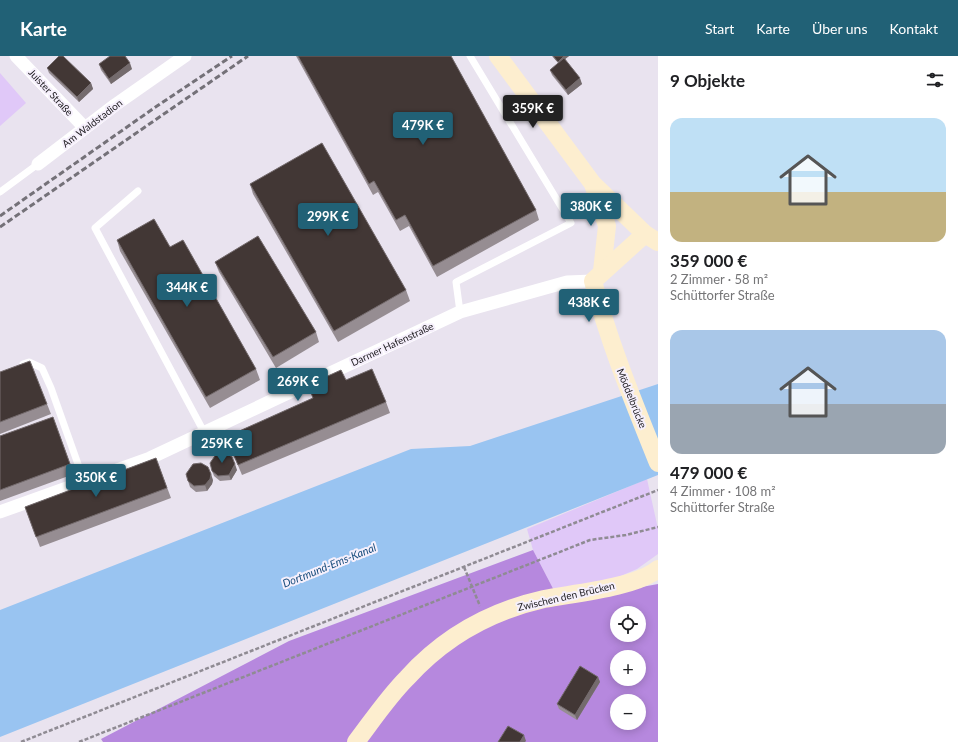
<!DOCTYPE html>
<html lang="de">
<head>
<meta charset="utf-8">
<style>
  body { margin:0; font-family:Lato,sans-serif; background:#f6f6f6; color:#202124; height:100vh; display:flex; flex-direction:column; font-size:15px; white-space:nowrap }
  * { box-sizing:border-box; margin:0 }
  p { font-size:13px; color:#757577 }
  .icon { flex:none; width:22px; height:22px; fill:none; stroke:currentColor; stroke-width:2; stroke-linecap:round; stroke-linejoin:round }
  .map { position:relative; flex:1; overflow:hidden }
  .sheet { display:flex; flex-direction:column; background:#fff; width:300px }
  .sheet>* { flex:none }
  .tools { position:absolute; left:610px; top:550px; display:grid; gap:8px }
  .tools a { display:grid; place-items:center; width:36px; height:36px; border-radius:50%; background:#fff; box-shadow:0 2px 10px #0003; font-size:20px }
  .price { position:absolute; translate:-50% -34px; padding:0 9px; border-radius:4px; background:#216176; color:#fff; font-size:13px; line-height:26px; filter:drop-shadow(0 1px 2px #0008) }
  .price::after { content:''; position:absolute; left:50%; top:24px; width:12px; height:9px; margin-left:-6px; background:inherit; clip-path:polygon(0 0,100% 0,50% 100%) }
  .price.selected { background:#222; color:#fff }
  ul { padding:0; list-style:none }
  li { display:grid; align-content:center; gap:8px; height:212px; padding:0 12px }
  li span { display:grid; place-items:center; height:124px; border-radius:12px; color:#555 }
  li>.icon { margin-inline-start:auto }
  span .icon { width:72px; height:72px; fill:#fffc; stroke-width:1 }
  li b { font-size:17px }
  h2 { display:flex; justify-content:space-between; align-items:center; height:48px; padding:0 12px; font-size:17px }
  header { display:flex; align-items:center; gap:24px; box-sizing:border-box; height:56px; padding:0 20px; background:#216176; color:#fff }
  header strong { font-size:19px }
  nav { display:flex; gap:22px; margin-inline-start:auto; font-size:14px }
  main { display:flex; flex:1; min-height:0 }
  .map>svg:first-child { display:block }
  .green { fill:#e0c8f8 }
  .forest { fill:#b688de; fill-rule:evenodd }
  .water { fill:#99c4f1 }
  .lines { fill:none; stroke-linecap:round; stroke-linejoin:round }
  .path { stroke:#8f8b93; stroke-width:2.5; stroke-dasharray:4 2; stroke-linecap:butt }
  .lane { stroke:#fff; stroke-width:7 }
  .street { stroke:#fff; stroke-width:13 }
  .secondary { stroke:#fdeecf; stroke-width:18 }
  .rail { stroke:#747178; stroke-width:3; stroke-dasharray:6 3; stroke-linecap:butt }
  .wall { fill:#968d92 }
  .shaded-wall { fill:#746b6d }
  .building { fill:#423735; stroke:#746b6d }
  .labels { text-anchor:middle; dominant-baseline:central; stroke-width:4; stroke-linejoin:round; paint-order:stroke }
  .street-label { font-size:10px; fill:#1b191d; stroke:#f6f0fc }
  .water-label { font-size:11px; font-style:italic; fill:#1c507f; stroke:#f6f0fc }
</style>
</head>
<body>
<header>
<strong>Karte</strong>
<nav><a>Start</a><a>Karte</a><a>Über uns</a><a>Kontakt</a></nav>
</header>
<main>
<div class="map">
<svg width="658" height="686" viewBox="0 0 658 686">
  <rect width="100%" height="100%" fill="#e9e3ef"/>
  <g class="green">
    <polygon points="0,17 26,47 0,70"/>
    <polygon points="647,423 658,473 658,498 637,513 560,546 533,494 527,473"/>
  </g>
  <path class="forest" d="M533 494 560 546 658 528V686H103L101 683 289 585ZM617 557H639V579H617ZM617 601H639V623H617ZM617 645H639V667H617Z"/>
  <polygon class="water" points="658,328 658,419 0,681 0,554 411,393 470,390"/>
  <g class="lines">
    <g class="path">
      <polyline points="464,511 480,550"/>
      <polyline points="21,686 658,434"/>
      <polyline points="79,686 590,484 626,479 658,471"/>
    </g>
    <g class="lane">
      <polyline points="138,135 95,172 204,376"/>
      <polyline points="0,136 38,108"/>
      <polyline points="460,256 456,226 571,167 470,0"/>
      <polyline points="23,308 29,306 42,312 51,332 84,425"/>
    </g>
    <g class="street">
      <polyline points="16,0 85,72"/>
      <polyline points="38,108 115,49 185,0"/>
      <polyline points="0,456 150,402 460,256 567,226 593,225"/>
    </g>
    <g class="secondary">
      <polyline points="498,0 593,128 645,178 658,186"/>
      <polyline points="594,131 607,170 602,215"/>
      <path d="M645 178 593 225C609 287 634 347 658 407"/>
      <path d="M356 686C372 665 388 641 407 622 444 581 491 555 544 543 575 537 634 532 658 513"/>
    </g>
    <g class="rail">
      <polyline points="0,160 157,50 232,0"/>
      <polyline points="0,171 248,0"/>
    </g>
  </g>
  <g class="wall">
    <polygon points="296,0 451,0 536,154 539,164 437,221 409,170 400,175 378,136 373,139"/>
    <polygon points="552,0 569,0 565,3 582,28 568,39 552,19 550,14 558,7"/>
    <polygon points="99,8 132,13 111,28 101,14"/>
    <polygon points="47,12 91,27 93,33 79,46 49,17"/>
    <polygon points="250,128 406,234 410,245 338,286 253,138"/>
    <polygon points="117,184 170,191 256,313 260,324 210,352 120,195"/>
    <polygon points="215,206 316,276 319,286 276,312 219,216"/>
    <polygon points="0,316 47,348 51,358 0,378"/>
    <polygon points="346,324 386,346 390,357 242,419 226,381 313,342 308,329"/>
    <polygon points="53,361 74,418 0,445 0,380"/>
    <polygon points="156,402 171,442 40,491 25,451"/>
    <polygon points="237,414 231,424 220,425 214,420 212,415"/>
    <polygon points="213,424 212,428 207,435 196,436 190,431 188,425"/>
    <polygon points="598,621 600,626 577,664 559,653 557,648"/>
  </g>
  <g class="shaded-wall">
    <polygon points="564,0 569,0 559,8 558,6"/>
    <polygon points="130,7 132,13 111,28 109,23"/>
    <polygon points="580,22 582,28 568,39 566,34"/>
    <polygon points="91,27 93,33 79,46 77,41"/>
    <polygon points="235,408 237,414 231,424 229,419"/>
    <polygon points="211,418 213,424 212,428 207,435 205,429"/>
    <polygon points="598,621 600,626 577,664 575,659"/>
    <polygon points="524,679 526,685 525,686 520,686"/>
  </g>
  <g class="building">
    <polygon points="59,0 63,0 91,27 77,41 47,12"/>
    <polygon points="110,0 125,0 130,7 109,23 99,8"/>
    <polygon points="298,0 451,0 536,154 433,210 405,159 396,164 374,125 369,128"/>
    <polygon points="553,0 564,0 558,6"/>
    <polygon points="564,2 580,22 566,34 550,14"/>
    <polygon points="322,87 406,234 334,275 250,128"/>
    <polygon points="154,163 170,191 183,184 256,313 206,341 117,184"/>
    <polygon points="258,180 316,276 273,301 215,206"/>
    <polygon points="30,305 47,348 0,366 0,316"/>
    <polygon points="372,313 386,346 238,409 226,381 313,342 308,329 341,314 346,324"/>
    <polygon points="53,361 70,408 0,434 0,380"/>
    <polygon points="225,396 232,401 235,408 229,419 218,420 212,415 210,407 217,397"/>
    <polygon points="156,402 167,432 36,481 25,451"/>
    <polygon points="201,407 208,411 211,418 210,423 205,429 194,430 188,425 186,418 193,408"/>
    <polygon points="580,610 598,621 575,659 557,648"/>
    <polygon points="508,670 524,679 520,686 498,686"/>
  </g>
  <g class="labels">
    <g class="street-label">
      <text transform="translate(51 36) rotate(47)">Juister Straße</text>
      <text transform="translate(92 67) rotate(-37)">Am Waldstadion</text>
      <text transform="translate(392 288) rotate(-25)">Darmer Hafenstraße</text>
      <text transform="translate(632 342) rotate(68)">Möddelbrücke</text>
      <text transform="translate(566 540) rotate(-13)">Zwischen den Brücken</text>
    </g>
    <g class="water-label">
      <text transform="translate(329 509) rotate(-22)">Dortmund-Ems-Kanal</text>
    </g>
  </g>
</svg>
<div class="tools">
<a><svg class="icon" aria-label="locate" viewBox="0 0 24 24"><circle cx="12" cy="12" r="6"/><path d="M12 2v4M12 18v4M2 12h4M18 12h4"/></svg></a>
<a>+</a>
<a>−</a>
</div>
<b class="price selected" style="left:533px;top:73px">359K €</b>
<b class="price" style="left:423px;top:90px">479K €</b>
<b class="price" style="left:591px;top:171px">380K €</b>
<b class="price" style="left:328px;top:181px">299K €</b>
<b class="price" style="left:187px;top:252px">344K €</b>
<b class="price" style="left:589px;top:267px">438K €</b>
<b class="price" style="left:298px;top:346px">269K €</b>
<b class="price" style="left:222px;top:408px">259K €</b>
<b class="price" style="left:96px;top:442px">350K €</b>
</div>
<section class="sheet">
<h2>9 Objekte<svg class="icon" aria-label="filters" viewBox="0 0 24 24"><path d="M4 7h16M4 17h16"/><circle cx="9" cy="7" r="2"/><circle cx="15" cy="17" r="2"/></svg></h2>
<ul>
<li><span style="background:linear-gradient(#bfe0f5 60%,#c2b280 0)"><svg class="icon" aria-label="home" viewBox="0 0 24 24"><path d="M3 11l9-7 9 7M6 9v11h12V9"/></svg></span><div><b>359 000 €</b><p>2 Zimmer · 58 m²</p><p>Schüttorfer Straße</p></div></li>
<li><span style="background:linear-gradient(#a9c7e8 60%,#9aa5b1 0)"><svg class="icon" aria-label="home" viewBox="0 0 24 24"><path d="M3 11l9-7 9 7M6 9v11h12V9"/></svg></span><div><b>479 000 €</b><p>4 Zimmer · 108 m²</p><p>Schüttorfer Straße</p></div></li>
</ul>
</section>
</main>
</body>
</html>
